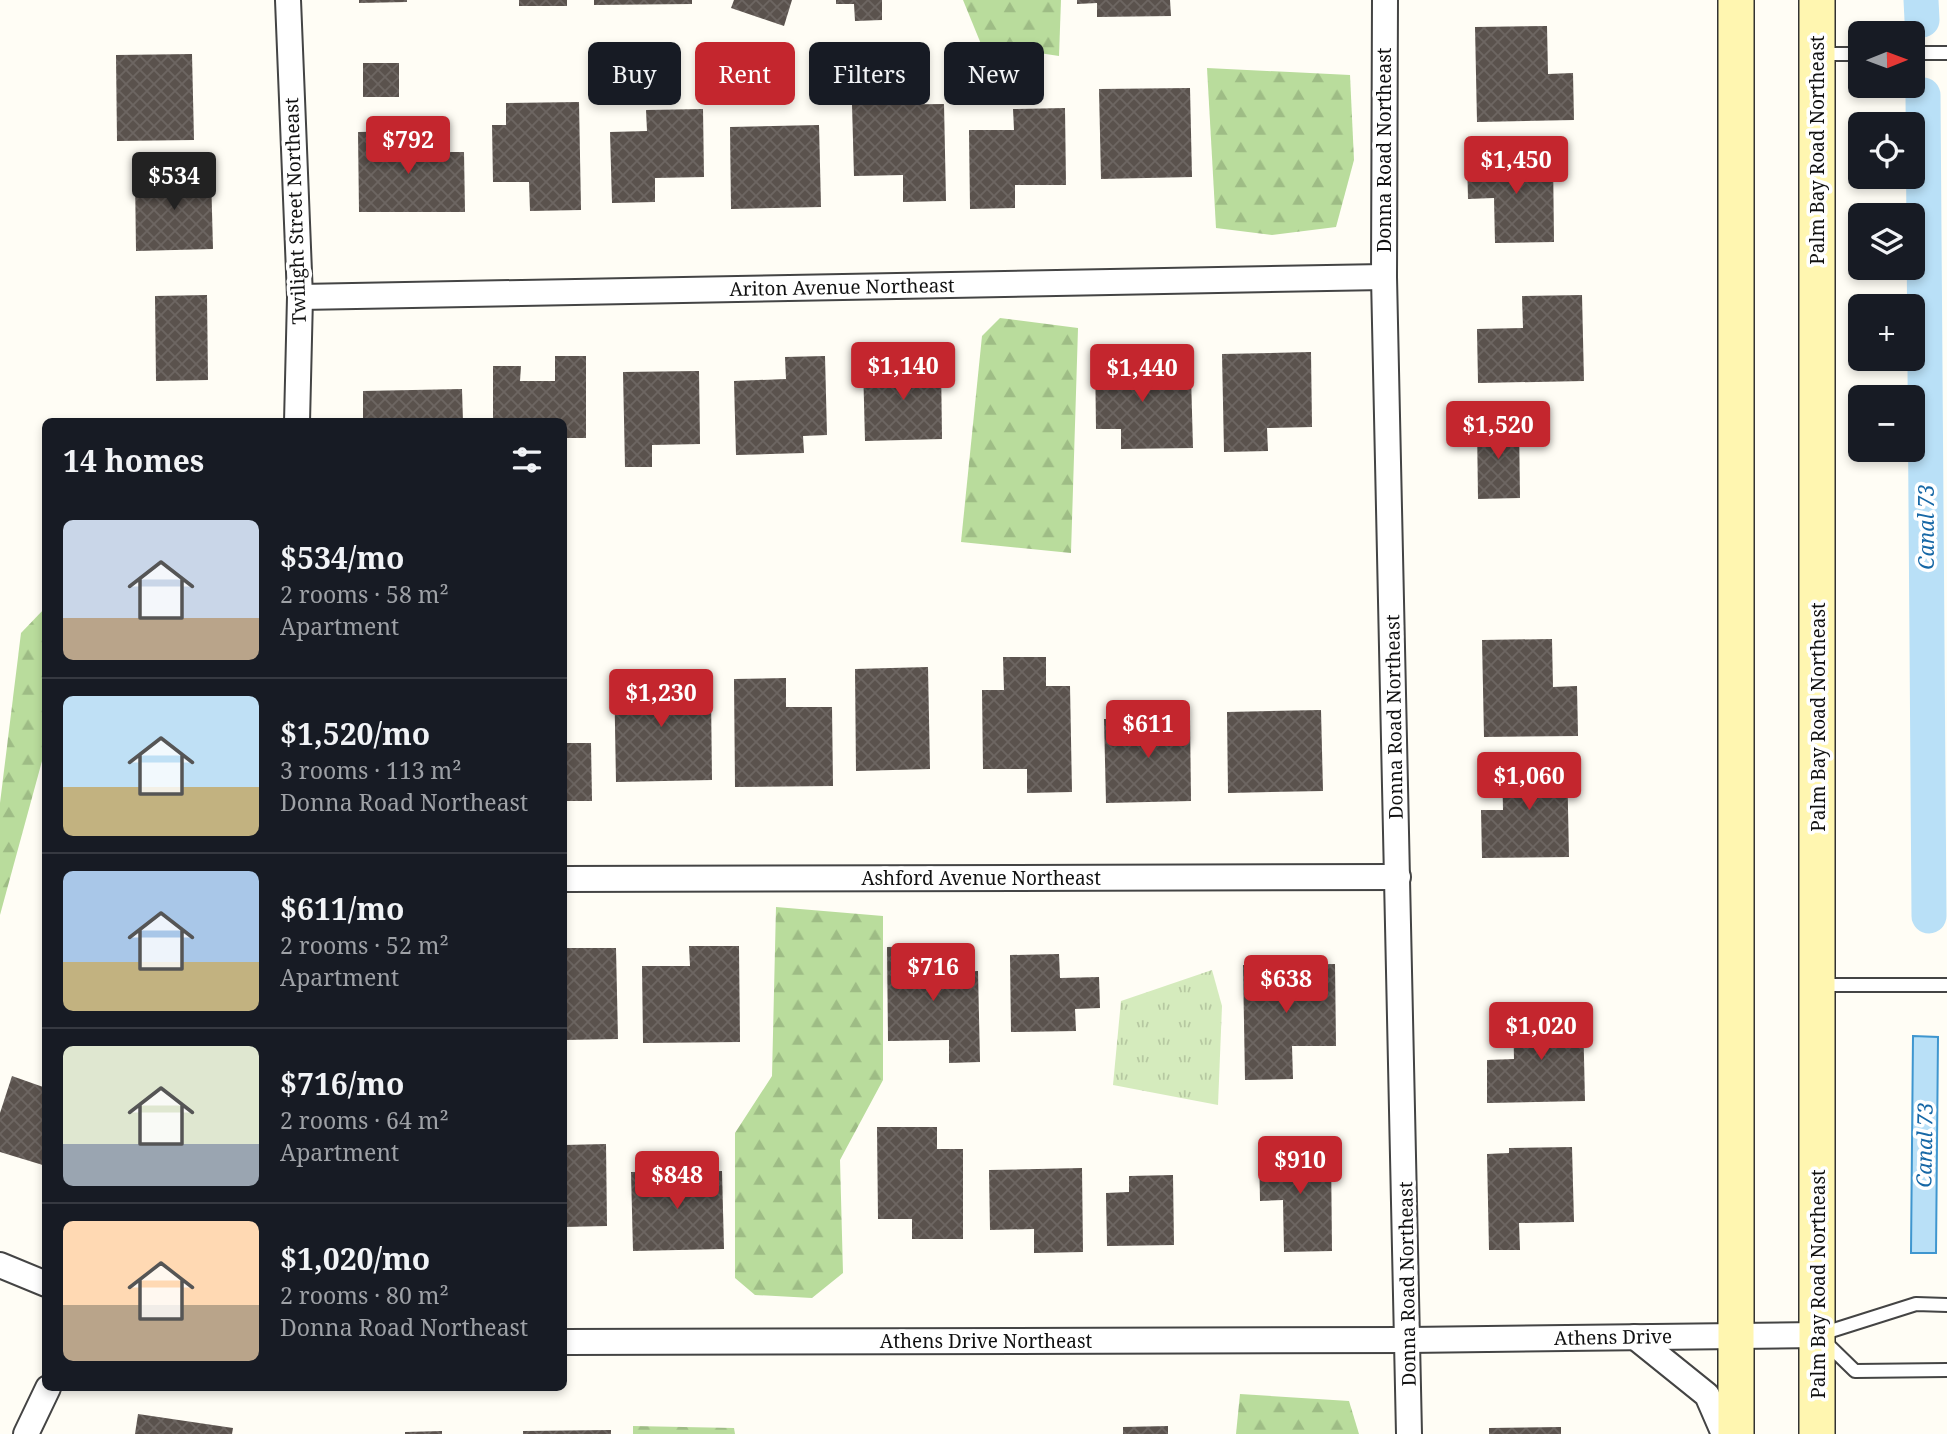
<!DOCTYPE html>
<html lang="en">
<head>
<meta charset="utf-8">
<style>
  body { margin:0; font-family:"Noto Serif",serif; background:#242831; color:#f1f3f6; height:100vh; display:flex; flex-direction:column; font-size:26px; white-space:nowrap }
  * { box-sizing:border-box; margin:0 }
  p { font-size:23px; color:#9ea1a6 }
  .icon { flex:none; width:38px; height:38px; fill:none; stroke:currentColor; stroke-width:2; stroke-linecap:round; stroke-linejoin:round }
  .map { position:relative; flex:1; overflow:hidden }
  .side { position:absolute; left:42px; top:418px; width:525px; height:973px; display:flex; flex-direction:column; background:#171b24; border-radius:10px; box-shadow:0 4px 10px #0003 }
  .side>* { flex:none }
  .guide { position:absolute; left:588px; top:42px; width:665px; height:63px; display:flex; gap:14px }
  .needle { width:46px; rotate:89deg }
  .tools { position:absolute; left:1848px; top:21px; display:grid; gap:14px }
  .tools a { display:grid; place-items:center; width:77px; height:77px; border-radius:10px; background:#171b24; box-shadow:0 4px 10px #0003; font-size:35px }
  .price { position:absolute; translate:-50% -60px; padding:0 16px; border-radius:7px; background:#c4262e; color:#fff; font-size:23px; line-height:46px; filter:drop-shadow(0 2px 4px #0008) }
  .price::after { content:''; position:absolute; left:50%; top:42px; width:21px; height:16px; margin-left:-10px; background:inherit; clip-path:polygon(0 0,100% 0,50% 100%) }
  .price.selected { background:#222; color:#fff }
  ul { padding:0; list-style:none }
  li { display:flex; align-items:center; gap:21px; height:175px; padding:0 21px }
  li+li { border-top:2px solid #363941 }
  li span { display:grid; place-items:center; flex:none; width:196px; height:140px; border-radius:10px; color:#555 }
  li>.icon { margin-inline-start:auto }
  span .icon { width:84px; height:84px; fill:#fffc; stroke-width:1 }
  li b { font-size:30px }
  h2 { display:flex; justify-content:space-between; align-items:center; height:84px; padding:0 21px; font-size:30px }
  .pill { padding:0 24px; border-radius:10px; background:#171b24; box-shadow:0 4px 10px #0003; font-size:24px; line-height:63px }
  .pill.selected { background:#c4262e; color:#fff }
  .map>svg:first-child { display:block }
  .grass { fill:url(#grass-tufts) }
  .forest { fill:url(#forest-firs) }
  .water { fill:#b9e0f7; stroke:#3f96cf; stroke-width:2 }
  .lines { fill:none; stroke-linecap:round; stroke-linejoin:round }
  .canal { stroke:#b9e0f7; stroke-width:35 }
  .building { fill:url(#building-cross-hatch) }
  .service-casing { stroke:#444; stroke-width:16 }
  .minor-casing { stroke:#444; stroke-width:28 }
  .secondary-casing { stroke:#333; stroke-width:38 }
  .service { stroke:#fff; stroke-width:12 }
  .minor { stroke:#fff; stroke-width:24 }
  .secondary { stroke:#fff6b0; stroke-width:35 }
  .labels { text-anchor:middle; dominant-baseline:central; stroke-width:7; stroke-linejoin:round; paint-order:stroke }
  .street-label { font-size:19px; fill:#111; stroke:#fff }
  .water-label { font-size:21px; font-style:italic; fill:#1768a6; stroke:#fff }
</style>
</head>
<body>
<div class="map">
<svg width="1947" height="1434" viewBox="0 0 1947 1434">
  <defs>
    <pattern id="grass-tufts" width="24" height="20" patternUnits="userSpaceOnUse" patternTransform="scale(1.75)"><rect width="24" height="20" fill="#d5ebbd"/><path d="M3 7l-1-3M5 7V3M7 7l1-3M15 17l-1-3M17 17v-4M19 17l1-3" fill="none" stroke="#b6c8a1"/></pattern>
    <pattern id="forest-firs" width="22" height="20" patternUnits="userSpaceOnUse" patternTransform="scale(1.75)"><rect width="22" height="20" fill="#b9dc9c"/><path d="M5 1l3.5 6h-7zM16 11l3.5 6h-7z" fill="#9ebc85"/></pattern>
    <pattern id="building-cross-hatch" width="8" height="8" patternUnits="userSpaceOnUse" patternTransform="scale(1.75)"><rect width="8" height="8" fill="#5a524d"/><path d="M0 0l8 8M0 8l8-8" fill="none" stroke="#6d6662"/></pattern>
  </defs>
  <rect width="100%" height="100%" fill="#fffdf5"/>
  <polygon class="grass" points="1212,970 1222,1006 1218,1105 1113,1085 1121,1001"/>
  <g class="forest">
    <polygon points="963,0 1061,0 1059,56 981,44"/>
    <polygon points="1207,68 1350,75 1354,160 1336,227 1272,235 1216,228"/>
    <polygon points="1000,318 1078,328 1071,553 961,542 982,336"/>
    <polygon points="45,608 45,750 0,915 0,803 21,633"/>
    <polygon points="776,907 883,916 883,1080 840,1160 843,1273 812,1298 755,1295 735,1278 735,1133 772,1076"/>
    <polygon points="1240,1394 1349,1401 1359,1434 1236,1434"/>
    <polygon points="633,1426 734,1428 735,1434 633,1434"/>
  </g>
  <polygon class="water" points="1913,1036 1938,1037 1936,1253 1911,1253"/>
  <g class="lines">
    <g class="canal">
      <polyline points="1921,0 1922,20"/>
      <polyline points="1923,95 1929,916"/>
    </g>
  </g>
  <g class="building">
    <polygon points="359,0 407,0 407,2 359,3"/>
    <rect x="519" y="0" width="48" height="6"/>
    <polygon points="594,0 692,0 692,4 594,5"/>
    <polygon points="734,0 792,0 784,26 731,8"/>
    <polygon points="836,0 882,0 882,20 855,21 854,4 836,4"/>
    <polygon points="1077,0 1170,0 1171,16 1097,17 1097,3 1077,4"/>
    <polygon points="1547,26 1548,74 1573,73 1574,120 1477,122 1475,27"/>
    <polygon points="192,54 194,140 117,141 116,55"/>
    <rect x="363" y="63" width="36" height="34"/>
    <polygon points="1190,88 1192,177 1101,179 1099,89"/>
    <polygon points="579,102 581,210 530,211 529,182 493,182 492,125 506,125 506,103"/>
    <polygon points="944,104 946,201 903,202 903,175 854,176 852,105"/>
    <polygon points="1065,108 1066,185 1015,185 1015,208 970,209 969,130 1014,130 1013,109"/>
    <polygon points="703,109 704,177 655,178 655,202 612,203 610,132 647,131 646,110"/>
    <polygon points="819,125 821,207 731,209 730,127"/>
    <polygon points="411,131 411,152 464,152 465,212 359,212 358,132"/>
    <polygon points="1553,157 1554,242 1495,243 1494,198 1468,199 1467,158"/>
    <polygon points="211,174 213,249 136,251 135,175"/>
    <polygon points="207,295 208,380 156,381 155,296"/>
    <polygon points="1582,295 1584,381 1478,383 1477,329 1523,328 1522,296"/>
    <polygon points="1311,352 1312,427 1267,428 1268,451 1224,452 1222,354"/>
    <polygon points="1095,353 1142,353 1142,377 1191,376 1193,448 1121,449 1121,429 1096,429"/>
    <polygon points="555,356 586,356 586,438 564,438 564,422 493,422 493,366 521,366 520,381 555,381"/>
    <polygon points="825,356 827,435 803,436 804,453 736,455 734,381 786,379 785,357"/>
    <polygon points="941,363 942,439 865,441 863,364"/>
    <polygon points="699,371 700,444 652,445 652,467 625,467 623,372"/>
    <polygon points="462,389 463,422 363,422 363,391"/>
    <polygon points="1519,423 1520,498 1478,499 1477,424"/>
    <polygon points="1552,639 1553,687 1577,686 1578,736 1484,737 1482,640"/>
    <polygon points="1003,657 1046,657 1046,686 1070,686 1072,792 1027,793 1027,769 983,769 982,690 1004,690"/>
    <polygon points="928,667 930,769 856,771 855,669"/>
    <polygon points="614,671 684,671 684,695 711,695 712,780 616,782"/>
    <polygon points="786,678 786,707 832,707 833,786 735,787 734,679"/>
    <polygon points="1321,710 1323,791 1228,793 1227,712"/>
    <polygon points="1190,718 1191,801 1106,803 1104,719"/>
    <polygon points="564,743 591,743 592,801 564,801"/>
    <polygon points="1567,759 1569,857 1482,858 1481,810 1503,810 1502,760"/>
    <polygon points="689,946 739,946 740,1042 643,1043 642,966 690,966"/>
    <polygon points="931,946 931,972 978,971 980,1062 949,1063 949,1040 888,1041 887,947"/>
    <polygon points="564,948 616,948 618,1039 564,1040"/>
    <polygon points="1059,954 1060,978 1099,977 1100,1008 1075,1009 1076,1031 1011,1032 1010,955"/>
    <polygon points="1335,964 1336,1046 1292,1046 1293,1079 1245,1080 1243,965"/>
    <polygon points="1583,1014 1585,1101 1487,1103 1487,1060 1514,1059 1513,1015"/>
    <polygon points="12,1076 46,1088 46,1166 0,1152 0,1113"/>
    <polygon points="877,1127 937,1127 937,1149 963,1149 963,1239 912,1239 912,1219 878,1219"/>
    <polygon points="606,1144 607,1226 564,1227 564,1145"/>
    <polygon points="1572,1147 1574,1222 1519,1223 1520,1250 1489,1250 1487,1154 1509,1153 1509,1148"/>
    <polygon points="1331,1150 1332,1251 1284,1252 1283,1200 1260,1201 1259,1151"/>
    <polygon points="1082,1168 1083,1252 1034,1253 1034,1229 990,1230 989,1170"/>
    <polygon points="722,1171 724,1249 633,1251 631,1172"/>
    <polygon points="1173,1175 1174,1245 1107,1246 1106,1193 1129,1192 1129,1176"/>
    <polygon points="138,1414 233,1428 232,1434 135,1434"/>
    <polygon points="1168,1426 1168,1434 1123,1434 1123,1427"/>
    <polygon points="1561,1427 1561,1434 1489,1434 1489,1428"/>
    <polygon points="611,1430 611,1434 523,1434 523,1431"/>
    <polygon points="442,1431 442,1434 405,1434 405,1432"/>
  </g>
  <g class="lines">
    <g class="service-casing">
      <g id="service">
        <polyline points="1913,53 1947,53"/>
        <polyline points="1821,54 1860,54"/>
        <polyline points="1818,985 1947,985"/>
        <polyline points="1947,1305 1916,1304 1818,1335 1855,1371 1947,1370"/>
      </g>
    </g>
    <g class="minor-casing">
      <g id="minor">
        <polyline points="288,0 300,297 297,422"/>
        <polyline points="1385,0 1384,277 1409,1434"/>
        <polyline points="300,297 1384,277"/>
        <polyline points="564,879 1398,877"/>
        <polyline points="0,1265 46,1284"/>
        <polyline points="1635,1337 1707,1395 1724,1434"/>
        <polyline points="564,1342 1409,1340 1818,1335"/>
        <polyline points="26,1434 48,1388"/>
      </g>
    </g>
    <g class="secondary-casing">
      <g id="secondary">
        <polyline points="1736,0 1736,1434"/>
        <polyline points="1817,0 1817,1434"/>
      </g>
    </g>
    <use href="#service" class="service"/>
    <use href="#minor" class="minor"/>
    <use href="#secondary" class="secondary"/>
  </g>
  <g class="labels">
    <g class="street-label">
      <text transform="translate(1384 150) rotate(-90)">Donna Road Northeast</text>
      <text transform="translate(1817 150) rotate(-90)">Palm Bay Road Northeast</text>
      <text transform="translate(295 211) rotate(-92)">Twilight Street Northeast</text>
      <text transform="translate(842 287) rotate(-1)">Ariton Avenue Northeast</text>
      <text transform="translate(1394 717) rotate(-91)">Donna Road Northeast</text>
      <text transform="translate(1818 717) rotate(-90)">Palm Bay Road Northeast</text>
      <text x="981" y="878">Ashford Avenue Northeast</text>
      <text transform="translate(1407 1284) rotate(-91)">Donna Road Northeast</text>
      <text transform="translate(1818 1284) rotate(-90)">Palm Bay Road Northeast</text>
      <text transform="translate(1613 1337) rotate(-1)">Athens Drive</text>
      <text x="986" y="1341">Athens Drive Northeast</text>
    </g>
    <g class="water-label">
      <text transform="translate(1926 527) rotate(-90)">Canal 73</text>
      <text transform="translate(1924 1145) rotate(-89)">Canal 73</text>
    </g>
  </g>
</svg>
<div class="tools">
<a><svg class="needle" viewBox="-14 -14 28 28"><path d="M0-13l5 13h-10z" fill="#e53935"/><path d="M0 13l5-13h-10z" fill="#9ea1a6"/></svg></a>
<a><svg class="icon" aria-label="locate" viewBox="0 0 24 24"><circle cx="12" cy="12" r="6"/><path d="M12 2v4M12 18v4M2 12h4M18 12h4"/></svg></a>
<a><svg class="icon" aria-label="layers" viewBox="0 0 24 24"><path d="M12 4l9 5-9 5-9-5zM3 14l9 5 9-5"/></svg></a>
<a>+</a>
<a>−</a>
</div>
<b class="price" style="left:408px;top:176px">$792</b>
<b class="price" style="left:1516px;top:196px">$1,450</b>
<b class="price selected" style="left:174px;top:212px">$534</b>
<b class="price" style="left:903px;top:402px">$1,140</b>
<b class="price" style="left:1142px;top:404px">$1,440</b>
<b class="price" style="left:1498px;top:461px">$1,520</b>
<b class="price" style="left:661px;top:729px">$1,230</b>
<b class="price" style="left:1148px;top:760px">$611</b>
<b class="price" style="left:1529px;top:812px">$1,060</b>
<b class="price" style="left:933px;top:1003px">$716</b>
<b class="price" style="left:1286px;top:1015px">$638</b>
<b class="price" style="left:1541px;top:1062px">$1,020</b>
<b class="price" style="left:1300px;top:1196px">$910</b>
<b class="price" style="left:677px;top:1211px">$848</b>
<div class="guide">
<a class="pill">Buy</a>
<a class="pill selected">Rent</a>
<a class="pill">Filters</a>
<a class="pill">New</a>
</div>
<section class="side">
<h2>14 homes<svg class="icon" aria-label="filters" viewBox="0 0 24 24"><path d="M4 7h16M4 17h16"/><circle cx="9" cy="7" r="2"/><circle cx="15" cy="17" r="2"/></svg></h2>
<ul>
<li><span style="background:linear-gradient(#c9d6e8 70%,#b9a48a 0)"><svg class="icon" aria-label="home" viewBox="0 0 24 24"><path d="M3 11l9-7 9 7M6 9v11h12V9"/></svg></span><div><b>$534/mo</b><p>2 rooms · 58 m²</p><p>Apartment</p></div></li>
<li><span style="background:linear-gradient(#bfe0f5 65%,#c2b280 0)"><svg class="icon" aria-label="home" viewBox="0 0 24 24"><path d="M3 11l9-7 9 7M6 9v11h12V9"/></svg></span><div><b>$1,520/mo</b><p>3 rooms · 113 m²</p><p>Donna Road Northeast</p></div></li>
<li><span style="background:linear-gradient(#a9c7e8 65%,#c2b280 0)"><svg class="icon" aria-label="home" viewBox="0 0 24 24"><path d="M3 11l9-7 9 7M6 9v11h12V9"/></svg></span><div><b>$611/mo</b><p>2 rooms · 52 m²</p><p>Apartment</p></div></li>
<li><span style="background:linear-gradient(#dfe7d0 70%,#9aa5b1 0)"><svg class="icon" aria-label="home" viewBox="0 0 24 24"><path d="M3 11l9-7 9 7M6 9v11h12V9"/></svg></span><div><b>$716/mo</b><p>2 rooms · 64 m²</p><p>Apartment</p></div></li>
<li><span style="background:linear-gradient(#ffd9b3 60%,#b9a48a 0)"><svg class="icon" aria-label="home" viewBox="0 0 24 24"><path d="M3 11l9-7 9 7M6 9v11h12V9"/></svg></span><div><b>$1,020/mo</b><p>2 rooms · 80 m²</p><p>Donna Road Northeast</p></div></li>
</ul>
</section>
</div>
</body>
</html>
